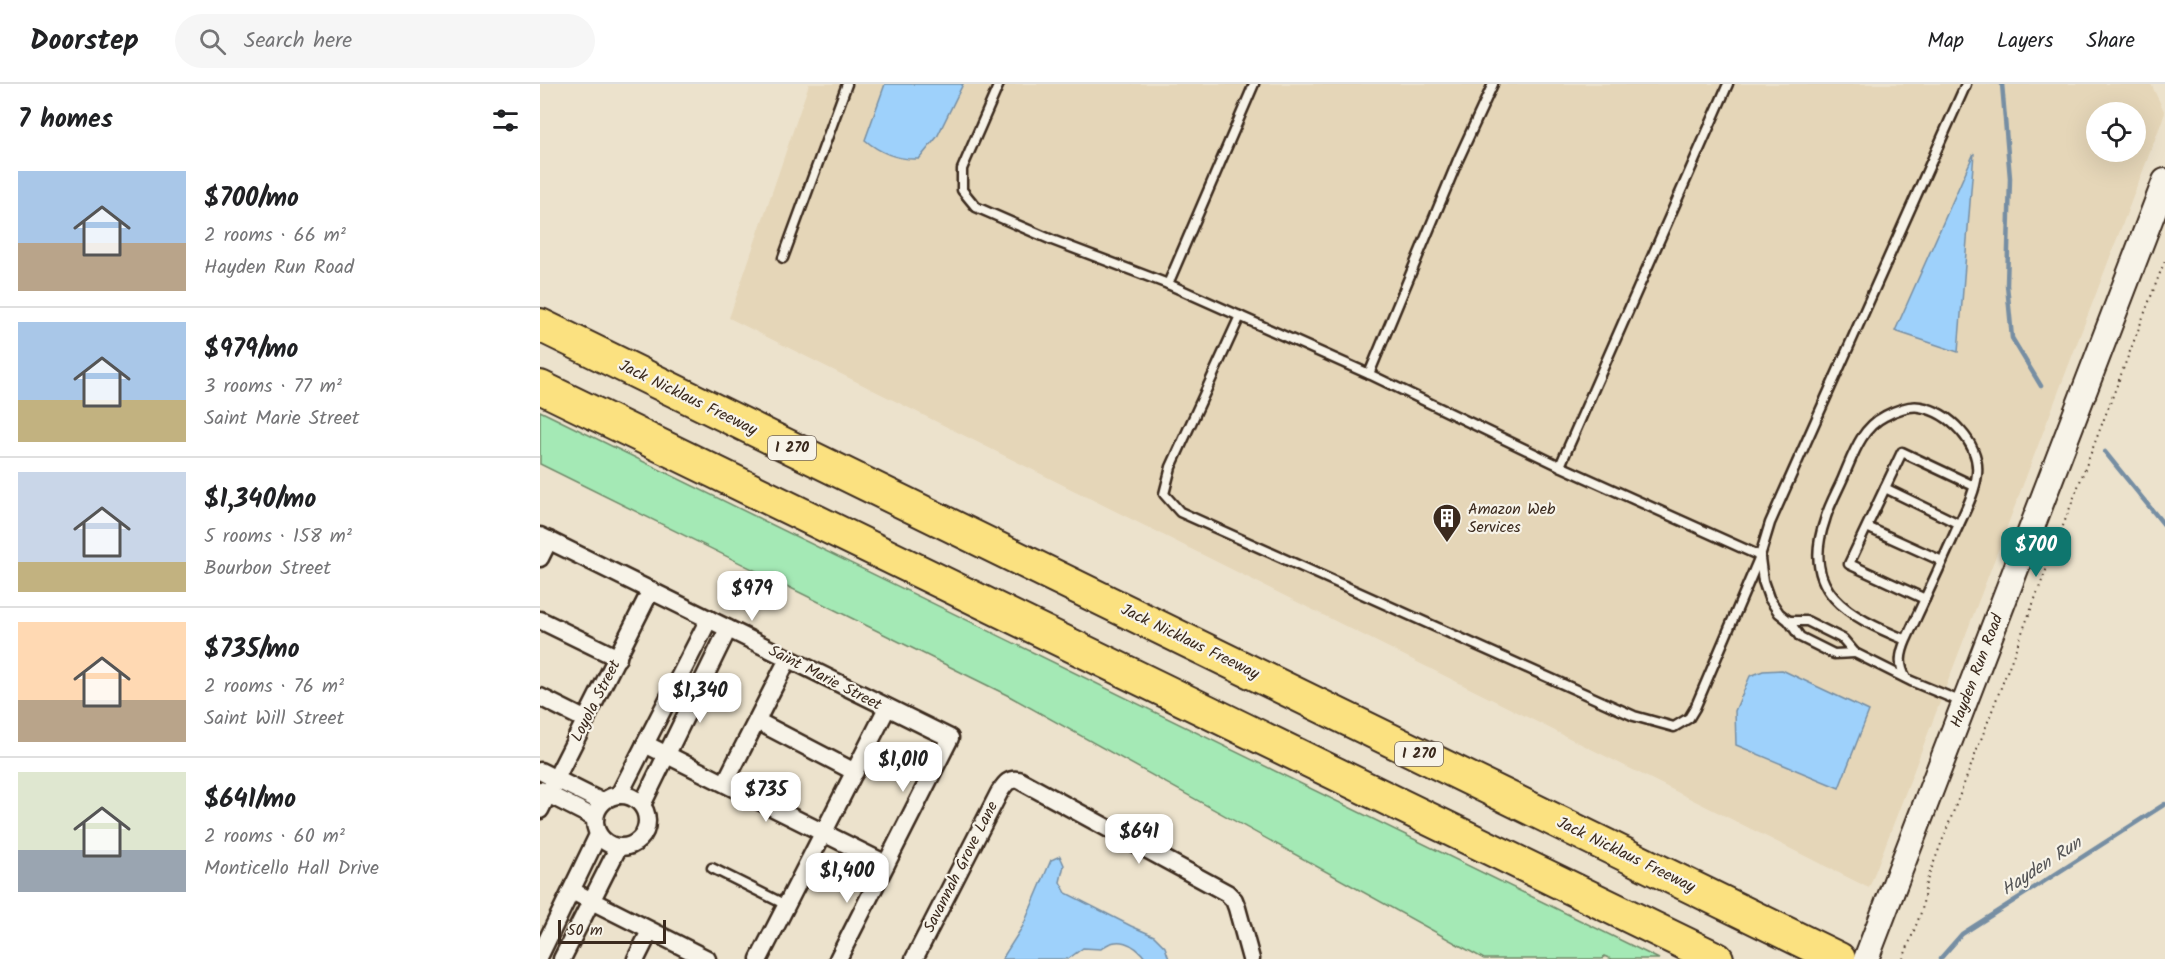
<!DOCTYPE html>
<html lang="en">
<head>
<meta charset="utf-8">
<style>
  body { margin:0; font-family:Kalam,sans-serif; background:#f6f6f6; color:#202124; height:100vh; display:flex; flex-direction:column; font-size:22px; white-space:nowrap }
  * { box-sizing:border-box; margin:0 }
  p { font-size:20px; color:#757577 }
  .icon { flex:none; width:33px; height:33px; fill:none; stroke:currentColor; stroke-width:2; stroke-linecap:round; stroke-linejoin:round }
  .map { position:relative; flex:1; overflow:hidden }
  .drawer { display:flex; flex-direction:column; background:#fff; width:540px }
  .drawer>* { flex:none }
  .buttons { position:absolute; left:1546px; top:18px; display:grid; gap:12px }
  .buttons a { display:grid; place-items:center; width:60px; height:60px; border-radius:50%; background:#fff; box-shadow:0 6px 24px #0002; font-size:30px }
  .scale { position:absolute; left:18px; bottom:15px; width:108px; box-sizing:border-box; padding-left:6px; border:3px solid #3b2a1e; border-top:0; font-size:16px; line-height:21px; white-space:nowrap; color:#3b2a1e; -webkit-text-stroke:4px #f7f3e8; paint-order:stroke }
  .price { position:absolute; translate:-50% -51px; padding:0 14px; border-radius:12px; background:#fff; color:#222; font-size:20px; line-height:39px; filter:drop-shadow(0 2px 3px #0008) }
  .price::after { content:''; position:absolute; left:50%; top:36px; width:18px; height:14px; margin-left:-9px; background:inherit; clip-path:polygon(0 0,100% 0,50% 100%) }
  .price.on { background:#0f766e; color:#fff }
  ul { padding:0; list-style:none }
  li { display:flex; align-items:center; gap:18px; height:150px; padding:0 18px }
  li+li { border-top:2px solid #e0e0e0 }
  li span { display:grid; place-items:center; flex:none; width:168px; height:120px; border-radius:0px; color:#555 }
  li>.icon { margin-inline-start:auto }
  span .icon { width:72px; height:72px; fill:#fffc; stroke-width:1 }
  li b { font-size:26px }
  h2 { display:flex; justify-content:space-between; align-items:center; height:72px; padding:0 18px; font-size:26px }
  header { display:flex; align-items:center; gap:36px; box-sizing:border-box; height:84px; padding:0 30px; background:#fff; border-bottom:2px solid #e0e0e0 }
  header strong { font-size:28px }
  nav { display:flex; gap:33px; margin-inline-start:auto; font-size:21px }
  .search { width:420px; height:54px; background:#f6f6f6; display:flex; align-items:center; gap:15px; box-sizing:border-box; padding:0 21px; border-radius:33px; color:#757577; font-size:22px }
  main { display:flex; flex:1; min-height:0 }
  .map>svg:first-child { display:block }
  .built { fill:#e5d6b8; fill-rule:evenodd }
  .green { fill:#a4e9b5; stroke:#708a6a; stroke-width:1.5 }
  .water { fill:#9ed1fb; stroke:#768ea3; stroke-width:1.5 }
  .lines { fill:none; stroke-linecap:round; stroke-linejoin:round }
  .stream { stroke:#768ea3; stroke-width:4.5 }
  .lane-casing { stroke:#3b2a1e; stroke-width:13 }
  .street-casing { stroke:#3b2a1e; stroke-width:21 }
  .secondary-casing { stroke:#3b2a1e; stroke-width:28 }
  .highway-casing { stroke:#3b2a1e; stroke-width:36 }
  .path { stroke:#3b2a1e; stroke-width:2; stroke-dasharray:1.5 4.5; stroke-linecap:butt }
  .lane { stroke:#f7f3e8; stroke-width:8 }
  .street { stroke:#f7f3e8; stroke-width:16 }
  .secondary { stroke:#f7f3e8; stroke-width:24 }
  .highway { stroke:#fbe180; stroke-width:32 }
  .labels { text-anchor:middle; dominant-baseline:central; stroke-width:4.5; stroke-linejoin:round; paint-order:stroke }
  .shield { fill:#f7f3e8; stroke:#73665b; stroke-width:1.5 }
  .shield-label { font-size:15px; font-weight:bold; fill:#3b2a1e }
  .street-label { font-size:16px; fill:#3b2a1e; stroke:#f7f3e8 }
  .poi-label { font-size:16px; fill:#3b2a1e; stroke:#f7f3e8; text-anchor:start }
  .water-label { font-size:18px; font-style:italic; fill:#545455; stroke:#f7f3e8 }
</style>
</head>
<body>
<header>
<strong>Doorstep</strong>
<div class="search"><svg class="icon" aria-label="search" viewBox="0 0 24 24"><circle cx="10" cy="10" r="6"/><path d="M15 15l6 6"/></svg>Search here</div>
<nav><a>Map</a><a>Layers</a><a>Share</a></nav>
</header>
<main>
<section class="drawer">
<h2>7 homes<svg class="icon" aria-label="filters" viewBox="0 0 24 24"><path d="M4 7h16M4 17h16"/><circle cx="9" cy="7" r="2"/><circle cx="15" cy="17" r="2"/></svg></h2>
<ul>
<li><span style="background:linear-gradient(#a9c7e8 60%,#b9a48a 0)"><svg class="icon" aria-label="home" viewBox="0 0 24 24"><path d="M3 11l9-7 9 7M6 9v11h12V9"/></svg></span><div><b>$700/mo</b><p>2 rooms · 66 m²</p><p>Hayden Run Road</p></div></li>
<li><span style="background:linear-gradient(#a9c7e8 65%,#c2b280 0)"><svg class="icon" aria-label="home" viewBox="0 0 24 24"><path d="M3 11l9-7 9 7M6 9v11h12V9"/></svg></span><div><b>$979/mo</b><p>3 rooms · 77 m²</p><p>Saint Marie Street</p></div></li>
<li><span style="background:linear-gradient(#c9d6e8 75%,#c2b280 0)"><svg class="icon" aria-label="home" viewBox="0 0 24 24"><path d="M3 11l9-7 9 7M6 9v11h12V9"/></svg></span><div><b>$1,340/mo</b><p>5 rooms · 158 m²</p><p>Bourbon Street</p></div></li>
<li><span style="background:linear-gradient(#ffd9b3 65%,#b9a48a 0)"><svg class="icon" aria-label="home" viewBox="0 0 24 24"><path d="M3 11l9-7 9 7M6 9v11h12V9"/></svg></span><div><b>$735/mo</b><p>2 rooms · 76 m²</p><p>Saint Will Street</p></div></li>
<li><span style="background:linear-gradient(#dfe7d0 65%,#9aa5b1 0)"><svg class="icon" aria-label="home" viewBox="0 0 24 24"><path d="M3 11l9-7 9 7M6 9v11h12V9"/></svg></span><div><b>$641/mo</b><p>2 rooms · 60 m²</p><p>Monticello Hall Drive</p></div></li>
</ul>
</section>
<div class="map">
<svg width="1625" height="875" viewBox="0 0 1625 875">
  <rect width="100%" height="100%" fill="#ece2cc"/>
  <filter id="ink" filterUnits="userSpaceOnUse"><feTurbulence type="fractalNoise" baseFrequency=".0167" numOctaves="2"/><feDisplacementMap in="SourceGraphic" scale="12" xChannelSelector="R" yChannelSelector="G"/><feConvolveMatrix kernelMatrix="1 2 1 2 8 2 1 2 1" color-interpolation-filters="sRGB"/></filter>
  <g filter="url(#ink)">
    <path class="built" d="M269 0H1611L1625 29 1329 804 189 234ZM1557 28H1596V68H1557Z"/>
    <polygon class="green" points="0,327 1119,875 1071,875 1064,872 1062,875 944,875 469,612 0,380"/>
    <g class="water">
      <path d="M345 0H423L397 53 379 75C359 76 340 69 325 56Z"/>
      <polygon points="1434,69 1418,268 1355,247"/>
      <polygon points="1242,586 1329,627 1299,704 1196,661 1195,627 1210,592 1223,587"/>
      <path d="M520 772 524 781 520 798 526 809 591 842 614 852 625 863 629 875H606C594 859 577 851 561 865L543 864 528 875H462L483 842 511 776Z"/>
    </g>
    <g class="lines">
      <g class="stream">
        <polyline points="1462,0 1470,94 1467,201 1472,254 1501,302"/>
        <polyline points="1565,368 1625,442"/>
        <polyline points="1400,875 1422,850 1625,720"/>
      </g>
      <g class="lane-casing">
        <g id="lane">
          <polyline points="459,0 422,85 422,106 436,123 512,156 628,200"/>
          <polyline points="714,0 628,200 829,290"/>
          <polyline points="953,0 918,76 829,290 1020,382"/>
          <polyline points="1188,0 1020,382 1220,472"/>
          <polyline points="243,174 307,0"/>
          <polyline points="700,232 631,383 624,410 640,428 1094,632 1134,643 1149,634 1155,624 1220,472 1230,439 1426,0"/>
          <polyline points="1345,404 1419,440"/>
          <polyline points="1327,443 1402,477"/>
          <polyline points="1220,474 1223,497 1229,514 1239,529 1249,537 1260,553 1294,570 1315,569"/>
          <polyline points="1385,515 1309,480 1362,368 1434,402"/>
          <polyline points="1249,537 1267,537 1303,555 1315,569 1371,597 1422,618"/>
          <path d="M1366 556C1308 532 1260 508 1285 436 1289 421 1297 408 1303 394 1313 371 1321 344 1345 332 1354 327 1369 321 1380 323 1409 328 1440 359 1437 390 1435 410 1423 431 1415 449 1399 485 1382 521 1366 556 1360 570 1358 581 1366 594"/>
          <polyline points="172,784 246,821"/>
        </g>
      </g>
      <g class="street-casing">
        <g id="street">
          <polyline points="0,452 410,654 298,875"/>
          <polyline points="0,474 9,456"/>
          <polyline points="0,536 78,574"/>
          <polyline points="0,613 46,636"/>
          <polyline points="217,637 315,688"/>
          <polyline points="105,660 346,780"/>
          <polyline points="0,687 62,718"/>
          <polyline points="185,699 248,575"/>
          <polyline points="0,706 55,734"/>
          <circle cx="81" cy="737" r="26"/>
          <polyline points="79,711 169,535"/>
          <polyline points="102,721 188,545"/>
          <polyline points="0,726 111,506"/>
          <polyline points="32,807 167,875"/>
          <polyline points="0,871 58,751"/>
          <polyline points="22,875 78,764"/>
          <polyline points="96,875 110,847"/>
          <polyline points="219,875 347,624"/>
          <path d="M374 875 459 709C465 700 468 694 479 696L687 809 694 816 697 824 711 875"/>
        </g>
      </g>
      <g class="secondary-casing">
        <polyline id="secondary" points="1326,875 1625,97"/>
      </g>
      <g class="highway-casing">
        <g id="highway">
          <polyline points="0,241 1299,875"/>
          <polyline points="0,303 1177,875"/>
        </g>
      </g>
      <polyline class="path" points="1363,875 1382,826 1386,799 1625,176"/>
      <use href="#lane" class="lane"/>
      <use href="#street" class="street"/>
      <use href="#secondary" class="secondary"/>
      <use href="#highway" class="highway"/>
    </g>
  </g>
  <defs>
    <g id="building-pin" transform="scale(1.5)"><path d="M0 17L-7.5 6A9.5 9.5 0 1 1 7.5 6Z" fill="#3b2a1e" stroke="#f7f3e8"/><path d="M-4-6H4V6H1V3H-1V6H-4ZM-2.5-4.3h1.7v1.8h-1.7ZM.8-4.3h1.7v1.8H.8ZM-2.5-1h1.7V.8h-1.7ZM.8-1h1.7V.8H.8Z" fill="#fff"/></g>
  </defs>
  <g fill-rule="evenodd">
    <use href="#building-pin" x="907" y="434"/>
  </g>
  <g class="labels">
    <g class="shield">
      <rect x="228" y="352" width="48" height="24" rx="4.5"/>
      <rect x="855" y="658" width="48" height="24" rx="4.5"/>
    </g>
    <g class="shield-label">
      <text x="252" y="364">I 270</text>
      <text x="879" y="670">I 270</text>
    </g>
    <g class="street-label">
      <text transform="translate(148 314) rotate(26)">Jack Nicklaus Freeway</text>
      <text transform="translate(650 558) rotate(26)">Jack Nicklaus Freeway</text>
      <text transform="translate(1437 587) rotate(-69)">Hayden Run Road</text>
      <text transform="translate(285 594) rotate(27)">Saint Marie Street</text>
      <text transform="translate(56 617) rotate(-63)">Loyola Street</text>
      <text transform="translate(1086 771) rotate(26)">Jack Nicklaus Freeway</text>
      <text transform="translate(421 783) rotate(-63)">Savannah Grove Lane</text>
    </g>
    <g class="poi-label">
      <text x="928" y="425">Amazon Web<tspan x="928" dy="18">Services</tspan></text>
    </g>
    <g class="water-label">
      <text transform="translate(1502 783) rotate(-33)">Hayden Run</text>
    </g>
  </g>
</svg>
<div class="buttons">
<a><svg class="icon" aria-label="locate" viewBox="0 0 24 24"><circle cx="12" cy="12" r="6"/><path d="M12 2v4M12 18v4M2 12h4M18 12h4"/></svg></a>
</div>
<div class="scale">50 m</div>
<b class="price on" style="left:1496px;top:494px">$700</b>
<b class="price" style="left:212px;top:538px">$979</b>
<b class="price" style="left:160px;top:640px">$1,340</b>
<b class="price" style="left:363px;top:709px">$1,010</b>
<b class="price" style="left:226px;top:739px">$735</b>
<b class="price" style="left:599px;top:781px">$641</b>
<b class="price" style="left:307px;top:820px">$1,400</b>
</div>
</main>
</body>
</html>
